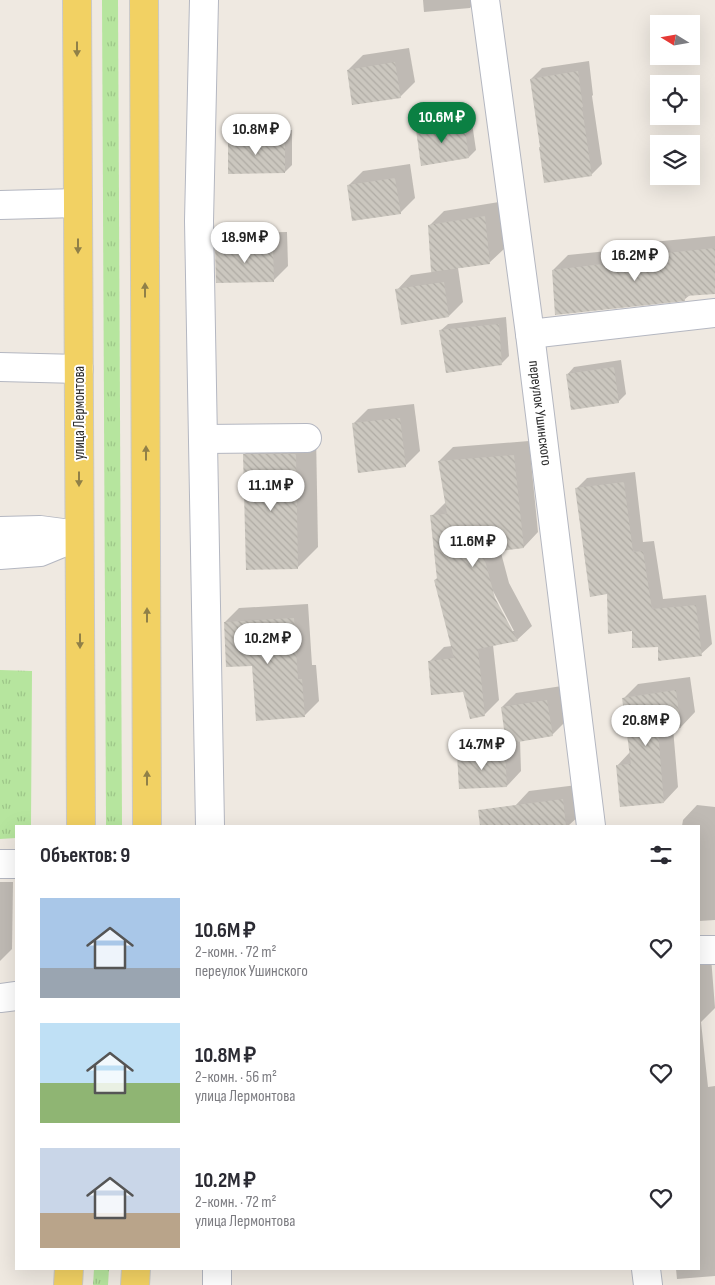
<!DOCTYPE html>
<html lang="ru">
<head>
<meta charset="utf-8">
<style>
  body { margin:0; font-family:"Sofia Sans Condensed",sans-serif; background:#f7f7f7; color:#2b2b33; height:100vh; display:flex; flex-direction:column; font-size:19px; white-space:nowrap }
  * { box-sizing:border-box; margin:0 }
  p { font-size:16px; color:#7c7c81 }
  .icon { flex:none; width:28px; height:28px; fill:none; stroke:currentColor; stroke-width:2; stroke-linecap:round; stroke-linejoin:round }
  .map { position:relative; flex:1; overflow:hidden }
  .panel { position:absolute; left:15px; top:825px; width:685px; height:445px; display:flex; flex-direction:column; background:#fff; border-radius:0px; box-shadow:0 5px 20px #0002 }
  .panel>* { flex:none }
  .needle { width:32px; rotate:281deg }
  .controls { position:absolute; left:650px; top:15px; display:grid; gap:10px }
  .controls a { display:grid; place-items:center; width:50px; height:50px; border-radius:0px; background:#fff; box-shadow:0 5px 20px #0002; font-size:25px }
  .price { position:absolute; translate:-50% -42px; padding:0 11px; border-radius:18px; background:#fff; color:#222; font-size:16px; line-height:32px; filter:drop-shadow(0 1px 2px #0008) }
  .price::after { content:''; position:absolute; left:50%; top:30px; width:15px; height:11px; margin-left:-8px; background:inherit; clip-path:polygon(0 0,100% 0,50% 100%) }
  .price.selected { background:#0b8043; color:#fff }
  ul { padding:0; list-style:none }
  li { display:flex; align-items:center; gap:15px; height:125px; padding:0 25px }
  li span { display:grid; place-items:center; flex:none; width:140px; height:100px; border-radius:0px; color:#555 }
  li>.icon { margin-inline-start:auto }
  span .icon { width:60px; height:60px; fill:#fffc; stroke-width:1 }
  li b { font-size:21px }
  h2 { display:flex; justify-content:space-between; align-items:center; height:60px; padding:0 25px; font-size:21px }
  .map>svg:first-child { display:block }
  .grass { fill:url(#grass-tufts) }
  .shadow { fill:#0003; fill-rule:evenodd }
  .building { fill:url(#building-back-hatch) }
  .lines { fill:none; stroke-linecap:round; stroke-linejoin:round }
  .minor-casing { stroke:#b4b7c1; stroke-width:30 }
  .major-casing { stroke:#c9c9c9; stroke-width:30 }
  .minor { stroke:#fff; stroke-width:28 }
  .major { stroke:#f2d163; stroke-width:28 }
  .oneway { fill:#908048 }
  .labels { text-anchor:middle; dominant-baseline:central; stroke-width:4; stroke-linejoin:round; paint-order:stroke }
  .street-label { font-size:15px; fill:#2e2e2e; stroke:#fff }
</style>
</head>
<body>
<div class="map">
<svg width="715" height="1285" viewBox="0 0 715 1285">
  <defs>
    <pattern id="grass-tufts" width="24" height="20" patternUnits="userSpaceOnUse" patternTransform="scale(1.25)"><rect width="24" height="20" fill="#b6e59e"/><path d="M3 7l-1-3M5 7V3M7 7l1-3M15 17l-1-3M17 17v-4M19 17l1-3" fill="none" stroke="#9dc588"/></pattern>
    <pattern id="building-back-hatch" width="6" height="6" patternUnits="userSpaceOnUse" patternTransform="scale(1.25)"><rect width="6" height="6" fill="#cbc7bf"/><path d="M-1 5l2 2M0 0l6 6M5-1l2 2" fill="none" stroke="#afaba4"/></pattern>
  </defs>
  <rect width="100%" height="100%" fill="#efe9e1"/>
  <g class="grass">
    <polygon points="102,0 118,0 122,826 106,826"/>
    <polygon points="0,670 32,671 31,826 16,826 16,838 0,839"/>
    <polygon points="94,1269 109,1269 108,1285 93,1285"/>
  </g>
  <g class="shadow">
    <polygon points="423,0 477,0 470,8 424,12"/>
    <polygon points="409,48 415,82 400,97 348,70 363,55"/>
    <polygon points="589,61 593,95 592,96 602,164 591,175 541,146 531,79 542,68"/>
    <polygon points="471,116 476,150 469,157 417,130 425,123"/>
    <polygon points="292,130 292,165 285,172 230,138 237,131"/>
    <polygon points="410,164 415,198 400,213 348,186 363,171"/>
    <polygon points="499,202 504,249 489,263 458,268 463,302 449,316 397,290 411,275 432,272 429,226 444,211"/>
    <polygon points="287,232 288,266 273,281 216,247 231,233"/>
    <polygon points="715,236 715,293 690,295 685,299 553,270 568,255 647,247 652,242"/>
    <polygon points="506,317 509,356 502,363 440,331 448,324"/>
    <polygon points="621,360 626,394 619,401 567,375 574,367"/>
    <polygon points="414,404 420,451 405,466 353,424 368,409"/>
    <polygon points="265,434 316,434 318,547 298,567 244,455"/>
    <path d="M529 441 538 532 524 547 500 549 509 583 532 626 517 640 493 645 499 700 484 715 464 691 430 661 444 647 452 646 435 580 438 577 432 516 446 502 439 461 453 447ZM493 591 514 631H511L491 593Z"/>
    <polygon points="635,472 643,542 654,541 663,599 706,595 712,644 701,654 659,646 633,630 608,593 576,489 587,478"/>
    <polygon points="308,604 312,665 316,665 319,701 304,716 253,664 225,622 239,608"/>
    <polygon points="690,677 695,712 681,727 673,728 678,787 664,802 617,766 630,752 623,699 638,684"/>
    <polygon points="562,686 567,720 552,735 520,740 521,771 507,786 458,754 473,740 506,738 502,707 516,693"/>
    <polygon points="577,785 581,814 568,826 517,826 515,806 529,791"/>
    <polygon points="697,805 715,807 715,920 699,921 699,826 682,826 683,820"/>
    <polygon points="0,882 13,882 12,949 0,961"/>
    <polygon points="711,957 715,1008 701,1022 708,1087 715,1086 715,1276 677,1279 676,1269 699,1269 699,958"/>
  </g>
  <g class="building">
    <polygon points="395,62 401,98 352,105 347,70"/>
    <polygon points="578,71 583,107 582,107 592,176 544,183 539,147 540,147 530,79"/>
    <polygon points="464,122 469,158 421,166 416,130"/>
    <polygon points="285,137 285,173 228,174 228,138"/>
    <polygon points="395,178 401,214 352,221 347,185"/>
    <polygon points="485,216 490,264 431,272 428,225"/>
    <polygon points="273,246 274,282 216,283 215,247"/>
    <polygon points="715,248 715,294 685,296 685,301 555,315 552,270 636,260 636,256"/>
    <polygon points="444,282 449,317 401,325 395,289"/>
    <polygon points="499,324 502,365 446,373 439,330"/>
    <polygon points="614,367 619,403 571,410 566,374"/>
    <polygon points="400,418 406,467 358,473 352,423"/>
    <polygon points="243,454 296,454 298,569 246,570"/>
    <polygon points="514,455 524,548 483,553 495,598 518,641 478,649 485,716 470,719 463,692 431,695 428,661 454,658 434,580 437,579 430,515 447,514 438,461"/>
    <polygon points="624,482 633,552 643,551 652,609 696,605 702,656 658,661 658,647 632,648 632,631 608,634 607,594 590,597 575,488"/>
    <polygon points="294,618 298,679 302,679 305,717 256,721 252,666 226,667 224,622"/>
    <polygon points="676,690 681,728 658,731 664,803 620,807 616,765 631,764 622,698"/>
    <polygon points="547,700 553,736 506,744 501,707"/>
    <polygon points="505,752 507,787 459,789 457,754"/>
    <polygon points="563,799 566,826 480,826 478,810"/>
  </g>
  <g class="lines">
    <g class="minor-casing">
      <g id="minor">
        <polyline points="204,0 199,221 210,826"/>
        <polyline points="485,0 530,334 591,826"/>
        <polyline points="0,205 78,203"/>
        <polyline points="530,334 715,313"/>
        <polyline points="0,367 79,369"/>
        <polyline points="204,439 307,438"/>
        <polyline points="0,531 40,530 78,535"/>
        <polyline points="0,555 40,552 79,536"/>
        <polyline points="0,864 16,864"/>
        <polyline points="699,950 715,950"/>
        <polyline points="0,998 16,996"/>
        <polyline points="217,1269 217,1285"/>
        <polyline points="646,1269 648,1285"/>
      </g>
    </g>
    <g class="major-casing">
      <g id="major">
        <polyline points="77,0 81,826"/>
        <polyline points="144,0 147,826"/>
        <polyline points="68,1285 69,1269"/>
        <polyline points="135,1285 136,1269"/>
      </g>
    </g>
    <use href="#minor" class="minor"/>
    <use href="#major" class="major"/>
  </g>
  <defs><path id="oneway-solid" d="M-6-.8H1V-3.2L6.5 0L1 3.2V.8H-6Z" transform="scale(1.25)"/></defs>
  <g class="oneway">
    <use href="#oneway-solid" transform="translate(77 49) rotate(90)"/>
    <use href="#oneway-solid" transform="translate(78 246) rotate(90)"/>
    <use href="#oneway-solid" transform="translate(145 290) rotate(-90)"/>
    <use href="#oneway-solid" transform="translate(146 453) rotate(-90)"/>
    <use href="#oneway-solid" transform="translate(79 479) rotate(90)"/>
    <use href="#oneway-solid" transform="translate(147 615) rotate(-90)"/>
    <use href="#oneway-solid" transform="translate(80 641) rotate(90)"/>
    <use href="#oneway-solid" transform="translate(147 778) rotate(-90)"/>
  </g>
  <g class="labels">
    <g class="street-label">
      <text transform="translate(79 413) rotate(-90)">улица Лермонтова</text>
      <text transform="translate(540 413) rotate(83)">переулок Ушинского</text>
    </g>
  </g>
</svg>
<div class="controls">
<a><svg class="needle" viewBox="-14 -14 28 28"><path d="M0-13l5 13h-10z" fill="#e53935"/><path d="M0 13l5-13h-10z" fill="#7c7c81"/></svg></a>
<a><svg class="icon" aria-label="locate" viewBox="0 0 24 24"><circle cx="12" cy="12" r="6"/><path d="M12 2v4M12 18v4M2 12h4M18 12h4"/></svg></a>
<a><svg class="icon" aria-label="layers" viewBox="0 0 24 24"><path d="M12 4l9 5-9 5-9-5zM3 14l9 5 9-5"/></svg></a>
</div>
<b class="price selected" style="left:442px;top:144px">10.6M ₽</b>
<b class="price" style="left:256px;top:156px">10.8M ₽</b>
<b class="price" style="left:245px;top:264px">18.9M ₽</b>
<b class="price" style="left:635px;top:282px">16.2M ₽</b>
<b class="price" style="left:271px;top:512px">11.1M ₽</b>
<b class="price" style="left:473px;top:568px">11.6M ₽</b>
<b class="price" style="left:268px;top:665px">10.2M ₽</b>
<b class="price" style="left:646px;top:747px">20.8M ₽</b>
<b class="price" style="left:482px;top:771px">14.7M ₽</b>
<section class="panel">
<h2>Объектов: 9<svg class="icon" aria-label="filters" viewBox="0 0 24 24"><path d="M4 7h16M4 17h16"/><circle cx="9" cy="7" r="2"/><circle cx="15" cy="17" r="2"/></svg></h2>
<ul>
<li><span style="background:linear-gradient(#a9c7e8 70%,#9aa5b1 0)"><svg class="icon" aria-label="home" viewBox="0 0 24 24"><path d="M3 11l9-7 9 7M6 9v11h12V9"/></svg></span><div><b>10.6M ₽</b><p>2-комн. · 72 m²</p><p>переулок Ушинского</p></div><svg class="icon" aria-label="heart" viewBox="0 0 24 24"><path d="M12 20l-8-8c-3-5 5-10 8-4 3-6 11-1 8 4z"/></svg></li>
<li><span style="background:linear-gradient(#bfe0f5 60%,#8fb573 0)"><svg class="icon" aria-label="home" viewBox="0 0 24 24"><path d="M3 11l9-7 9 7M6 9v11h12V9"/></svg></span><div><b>10.8M ₽</b><p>2-комн. · 56 m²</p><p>улица Лермонтова</p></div><svg class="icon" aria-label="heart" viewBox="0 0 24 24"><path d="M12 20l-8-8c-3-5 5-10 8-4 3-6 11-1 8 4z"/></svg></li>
<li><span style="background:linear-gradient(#c9d6e8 65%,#b9a48a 0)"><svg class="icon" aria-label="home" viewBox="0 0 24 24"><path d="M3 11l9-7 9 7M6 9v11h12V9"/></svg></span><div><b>10.2M ₽</b><p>2-комн. · 72 m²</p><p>улица Лермонтова</p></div><svg class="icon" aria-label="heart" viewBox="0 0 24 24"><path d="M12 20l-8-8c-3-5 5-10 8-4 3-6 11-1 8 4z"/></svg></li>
</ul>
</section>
</div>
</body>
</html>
